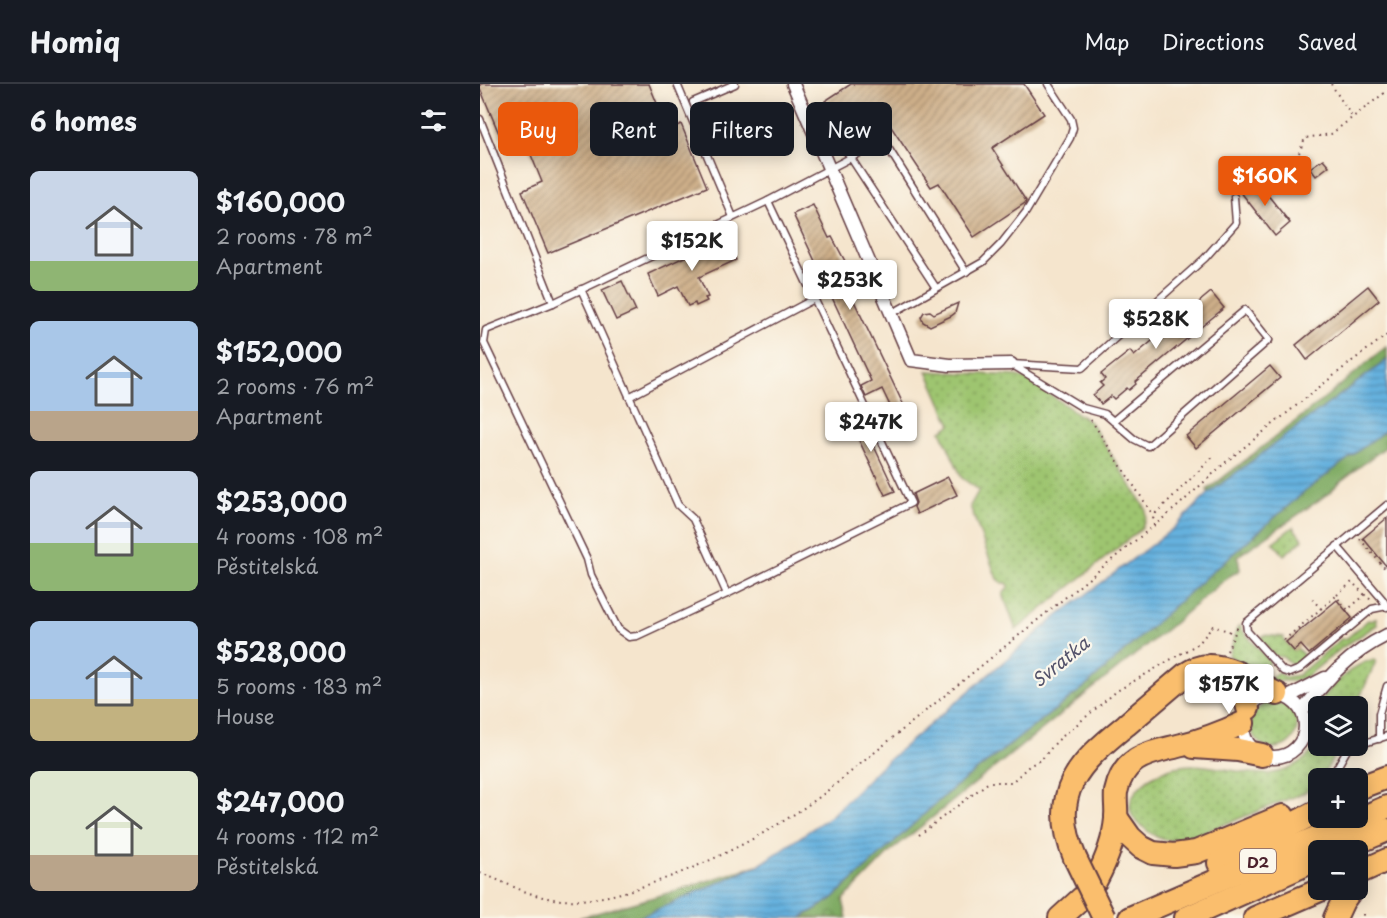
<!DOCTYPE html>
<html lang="en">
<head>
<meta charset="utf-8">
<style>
  body { margin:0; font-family:"Playpen Sans",sans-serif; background:#20242c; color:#f1f3f6; height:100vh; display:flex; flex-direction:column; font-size:22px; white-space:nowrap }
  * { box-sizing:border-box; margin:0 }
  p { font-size:20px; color:#9ea1a6 }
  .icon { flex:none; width:33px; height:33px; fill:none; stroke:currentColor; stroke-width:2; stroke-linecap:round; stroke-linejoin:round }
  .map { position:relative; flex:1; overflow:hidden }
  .sheet { display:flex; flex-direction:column; background:#171b24; width:480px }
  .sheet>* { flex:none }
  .hud { position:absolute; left:18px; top:18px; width:570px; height:54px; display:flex; gap:12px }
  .controls { position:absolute; left:828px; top:612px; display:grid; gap:12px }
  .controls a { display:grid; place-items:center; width:60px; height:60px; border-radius:9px; background:#171b24; box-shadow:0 3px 15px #0003; font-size:30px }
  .price { position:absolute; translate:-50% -51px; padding:0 14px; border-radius:6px; background:#fff; color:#222; font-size:20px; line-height:39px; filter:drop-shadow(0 2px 3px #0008) }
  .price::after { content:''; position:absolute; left:50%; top:36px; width:18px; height:14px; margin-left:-9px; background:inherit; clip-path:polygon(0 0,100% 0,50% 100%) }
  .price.active { background:#ea580c; color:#fff }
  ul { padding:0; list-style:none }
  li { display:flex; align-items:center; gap:18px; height:150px; padding:0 30px }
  li span { display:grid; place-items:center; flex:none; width:168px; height:120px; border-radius:9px; color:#555 }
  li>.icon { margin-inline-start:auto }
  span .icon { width:72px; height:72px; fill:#fffc; stroke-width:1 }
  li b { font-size:26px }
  h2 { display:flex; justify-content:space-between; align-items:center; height:72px; padding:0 30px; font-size:26px }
  .pill { padding:0 21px; border-radius:9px; background:#171b24; box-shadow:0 3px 15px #0003; font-size:21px; line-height:54px }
  .pill.active { background:#ea580c; color:#fff }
  header { display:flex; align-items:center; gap:36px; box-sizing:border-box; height:84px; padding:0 30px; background:#171b24; border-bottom:2px solid #363941 }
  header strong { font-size:28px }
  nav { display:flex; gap:33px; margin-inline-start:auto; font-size:21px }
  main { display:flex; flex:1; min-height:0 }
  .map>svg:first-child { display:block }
  .grass { fill:url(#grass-dots); stroke:#74724e; stroke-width:1.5 }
  .forest { fill:url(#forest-crowns); stroke:#646446; stroke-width:1.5 }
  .water { fill:url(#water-rules); stroke:#586884; stroke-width:1.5 }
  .building { fill:url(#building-hatch) }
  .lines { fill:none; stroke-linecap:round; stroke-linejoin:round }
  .service-casing { stroke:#643d43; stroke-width:9 }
  .minor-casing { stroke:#643d43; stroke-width:15 }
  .motorway-casing { stroke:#643d43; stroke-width:26 }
  .path { stroke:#643d43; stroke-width:2; stroke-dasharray:1.5 4.5; stroke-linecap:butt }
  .service { stroke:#fff; stroke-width:6 }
  .minor { stroke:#fff; stroke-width:12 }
  .motorway { stroke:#fabe6d; stroke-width:22 }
  .motorway-bridge-casing { stroke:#643d43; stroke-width:26; stroke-linecap:butt }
  .motorway-bridge { stroke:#fabe6d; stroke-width:22 }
  .labels { text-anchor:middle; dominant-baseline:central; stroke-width:4.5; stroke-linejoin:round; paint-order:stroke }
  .shield { fill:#fbf7ec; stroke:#7f6065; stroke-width:1.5 }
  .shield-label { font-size:15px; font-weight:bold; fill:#4a1f2b }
  .water-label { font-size:18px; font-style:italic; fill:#53526a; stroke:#fbf7ec }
</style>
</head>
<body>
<header>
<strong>Homiq</strong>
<nav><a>Map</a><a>Directions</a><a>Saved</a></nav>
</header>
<main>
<section class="sheet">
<h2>6 homes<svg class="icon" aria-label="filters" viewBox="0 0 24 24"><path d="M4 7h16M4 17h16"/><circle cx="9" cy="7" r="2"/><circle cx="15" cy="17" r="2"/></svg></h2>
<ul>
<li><span style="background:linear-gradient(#c9d6e8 75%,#8fb573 0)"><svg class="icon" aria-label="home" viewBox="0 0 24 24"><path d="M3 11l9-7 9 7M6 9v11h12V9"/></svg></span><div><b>$160,000</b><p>2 rooms · 78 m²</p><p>Apartment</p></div></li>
<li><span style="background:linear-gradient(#a9c7e8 75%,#b9a48a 0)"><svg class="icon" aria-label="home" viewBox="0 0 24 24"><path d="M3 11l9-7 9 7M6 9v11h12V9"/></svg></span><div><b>$152,000</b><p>2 rooms · 76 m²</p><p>Apartment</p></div></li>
<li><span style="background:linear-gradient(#c9d6e8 60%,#8fb573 0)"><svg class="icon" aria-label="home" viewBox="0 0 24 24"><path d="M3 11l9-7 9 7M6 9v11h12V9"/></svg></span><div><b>$253,000</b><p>4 rooms · 108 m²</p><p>Pěstitelská</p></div></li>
<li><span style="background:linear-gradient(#a9c7e8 65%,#c2b280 0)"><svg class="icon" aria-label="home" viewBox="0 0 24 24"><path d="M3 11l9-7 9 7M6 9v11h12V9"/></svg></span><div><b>$528,000</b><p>5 rooms · 183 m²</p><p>House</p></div></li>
<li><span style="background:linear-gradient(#dfe7d0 70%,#b9a48a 0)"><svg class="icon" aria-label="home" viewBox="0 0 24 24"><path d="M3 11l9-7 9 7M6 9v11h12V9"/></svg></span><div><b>$247,000</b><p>4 rooms · 112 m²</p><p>Pěstitelská</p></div></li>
</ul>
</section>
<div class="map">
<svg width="907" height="834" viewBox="0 0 907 834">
  <defs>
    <pattern id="grass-dots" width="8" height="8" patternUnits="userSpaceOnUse" patternTransform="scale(1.5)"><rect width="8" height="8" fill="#9ec570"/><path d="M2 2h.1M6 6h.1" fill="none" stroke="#839f5c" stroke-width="1.8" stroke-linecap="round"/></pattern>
    <pattern id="forest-crowns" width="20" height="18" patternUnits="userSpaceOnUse" patternTransform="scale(1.5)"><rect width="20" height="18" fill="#7eaa62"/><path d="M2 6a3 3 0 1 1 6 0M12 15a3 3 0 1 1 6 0" fill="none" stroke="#698a51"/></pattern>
    <pattern id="water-rules" width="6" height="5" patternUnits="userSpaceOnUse" patternTransform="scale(1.5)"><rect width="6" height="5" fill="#65b1de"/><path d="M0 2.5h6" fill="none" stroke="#558fb4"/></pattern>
    <pattern id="building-hatch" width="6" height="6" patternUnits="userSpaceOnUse" patternTransform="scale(1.5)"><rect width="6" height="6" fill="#cdaf89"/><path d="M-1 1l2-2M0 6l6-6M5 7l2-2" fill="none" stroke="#a88e70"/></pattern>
  </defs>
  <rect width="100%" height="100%" fill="#fbf7ec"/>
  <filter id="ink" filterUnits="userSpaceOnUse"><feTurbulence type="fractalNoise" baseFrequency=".0167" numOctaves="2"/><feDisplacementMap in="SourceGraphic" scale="12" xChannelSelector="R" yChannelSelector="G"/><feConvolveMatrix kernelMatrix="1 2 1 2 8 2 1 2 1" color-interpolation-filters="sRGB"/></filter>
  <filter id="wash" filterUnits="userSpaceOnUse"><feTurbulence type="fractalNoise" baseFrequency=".008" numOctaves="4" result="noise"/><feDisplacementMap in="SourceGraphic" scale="24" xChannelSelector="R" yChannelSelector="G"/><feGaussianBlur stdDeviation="1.35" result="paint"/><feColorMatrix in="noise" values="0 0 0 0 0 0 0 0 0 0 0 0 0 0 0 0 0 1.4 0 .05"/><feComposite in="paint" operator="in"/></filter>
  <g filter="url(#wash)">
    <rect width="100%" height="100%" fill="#f5e5cd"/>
    <g class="grass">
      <polygon points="447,287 537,292 550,297 610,338 666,425 666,434 661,445 536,546 523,510 529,502 527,499 522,499 517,495 490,422 499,406 482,394 461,347 471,341"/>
      <polygon points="813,443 823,456 804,471 793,458"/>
      <polygon points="896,534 897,541 863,563 827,592 814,597 794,597 782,593 749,572 757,544 760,541 762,546 790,578 784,585 787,593 791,593 798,588 805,593 818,591 861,555 867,554 888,536 892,537"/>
      <polygon points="784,551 804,553 803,555 813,567 817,564 827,575 815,584 803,573 794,572 780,555"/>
      <path d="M894 575 896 577 876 622H838V641L836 625C847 604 871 581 894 575Z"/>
      <circle cx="794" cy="641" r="23"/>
      <path d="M832 668 855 670C847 686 839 699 824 709 794 720 765 733 735 744 721 749 706 756 691 756 679 756 672 751 663 743 660 740 655 737 653 733 642 714 665 695 681 688 733 663 784 718 832 668Z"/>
    </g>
    <g class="forest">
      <polygon points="907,262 907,276 729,409 727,406 844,315"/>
      <polygon points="907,345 907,362 861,397 848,410 758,472 760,486 748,493 687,545 412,766 363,816 367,834 321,834 352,815 466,710 607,601 726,493 823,409"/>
      <polygon points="281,780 158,834 99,834 192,808"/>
    </g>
    <polygon class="water" points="907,276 907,345 823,409 726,493 607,601 466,710 352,815 321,834 158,834 281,780 352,731 400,683 575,534 695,443 729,409"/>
    <g id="blocks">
      <g class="building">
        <polygon points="0,0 169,0 188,46 201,40 227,103 68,169 42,107 62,98 45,56 25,64 0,4"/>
        <polygon points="371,0 544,0 564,30 512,64 546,117 545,119 494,153 459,99 451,103 398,23 364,45 357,36 358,28 351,27 345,17"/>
        <polygon points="843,75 849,82 836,92 830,84"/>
        <polygon points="775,95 810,139 795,152 760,107"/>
        <polygon points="333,121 349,154 352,153 373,192 364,196 435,345 424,351 402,305 386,313 381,302 391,297 313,130"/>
        <polygon points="245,154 256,176 219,193 228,213 225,214 227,217 216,222 215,219 208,222 198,202 178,212 168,190"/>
        <polygon points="142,197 156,227 136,236 122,206"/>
        <polygon points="888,202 899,216 827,276 816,261"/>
        <polygon points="731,208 744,224 655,298 656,300 649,306 647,304 634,315 631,312 621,320 613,311 623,302 620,299 625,295 621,290 650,267 654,272"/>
        <polygon points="478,219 475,229 471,232 450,242 443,238 441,233 444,228 450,227 454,230"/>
        <polygon points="790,282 800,294 716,364 706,352"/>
        <polygon points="378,328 415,407 405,411 368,333"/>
        <polygon points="468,393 477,411 437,430 434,423 436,419 433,410"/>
        <polygon points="907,434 907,483 883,454"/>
        <polygon points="857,516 872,534 829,570 821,561 814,567 806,558"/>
      </g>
    </g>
  </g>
  <g filter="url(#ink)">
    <use href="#blocks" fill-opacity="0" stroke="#643d43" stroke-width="1.5"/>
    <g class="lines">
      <g class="service-casing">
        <g id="service">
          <polyline points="197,0 253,133"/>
          <polyline points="255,0 213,18 227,51 276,31"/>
          <polyline points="354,31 350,37 354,48 456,204"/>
          <polyline points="0,35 73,219"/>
          <polyline points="101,205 198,421 213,435 247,510 431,419 288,117"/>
          <polyline points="411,230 503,178 521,160 546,128 590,54 593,44 591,35 568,0"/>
          <polyline points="149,313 334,215"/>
          <polyline points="633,337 765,226 789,256 668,362 654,355 625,330 603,324 531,280 602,284 725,174 756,139 754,113"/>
          <polyline points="907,421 766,539 767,547 803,587 810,589 820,585 892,525 907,522"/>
          <polyline points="857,462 903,516 907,523"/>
          <polyline points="247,510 157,552 149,553 138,545 111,491 107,475 4,259 6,246 73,219 288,117 397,60 407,62 486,188"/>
          <polyline points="825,650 838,657"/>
          <polyline points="899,655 899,630 907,602"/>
          <polyline points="878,661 907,652"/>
          <polyline points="848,662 868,664 875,662"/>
          <polyline points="851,694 868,664"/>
        </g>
      </g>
      <g class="minor-casing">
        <g id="minor">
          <polyline points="313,0 431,276 470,281 531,280"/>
          <circle cx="794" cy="642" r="31"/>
          <polyline points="808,613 845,594"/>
          <path d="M822 627C849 593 867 571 907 551"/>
        </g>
      </g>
      <g class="motorway-casing">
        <g id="motorway">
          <polyline points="750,587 764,606 768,624"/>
          <polyline points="714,663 758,666 782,671"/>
          <polyline points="878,704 907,693"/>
          <polyline points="636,733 650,753 661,763 673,769 694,771 716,768 803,732"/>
          <polyline points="859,766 907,746"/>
          <path d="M595 774C568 709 598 680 646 641 666 624 686 607 706 590 713 586 719 582 728 582 751 581 777 600 797 610"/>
          <polyline points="739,779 838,727"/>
          <polyline points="878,789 907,776"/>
          <path d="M616 796C626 777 634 757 636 735 637 726 635 717 636 708 644 670 672 669 702 661 723 656 743 648 763 639"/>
          <polyline points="580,834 602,814"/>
          <polyline points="650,834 907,723"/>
          <polyline points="706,834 838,775"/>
          <polyline points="775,834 840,806"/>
          <polyline points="855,834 863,817 871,806"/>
        </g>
      </g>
      <g class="path">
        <polyline points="851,0 872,33"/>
        <polyline points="819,69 825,54 851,50 907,7"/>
        <polyline points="611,336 671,428 676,429"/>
        <polyline points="674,441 673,435 676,429 735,371"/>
        <polyline points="880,455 907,487"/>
        <polyline points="857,511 872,498 885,511"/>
        <polyline points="832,515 843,527"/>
        <polyline points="866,527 885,511 891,516"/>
        <polyline points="804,556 856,512 868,526"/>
        <polyline points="747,567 758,542"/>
        <polyline points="439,751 509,698 532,698 549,682 562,675 577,657 637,607 719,559 733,542 754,549"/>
        <path d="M0 789C28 799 51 814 82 816 117 818 151 807 184 795 241 774 292 747 341 712L698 422 747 377 872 277 907 251"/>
        <polyline points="883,830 883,834"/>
      </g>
      <use href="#service" class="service"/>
      <use href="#minor" class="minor"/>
      <use href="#motorway" class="motorway"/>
      <g class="motorway-bridge-casing">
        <polyline id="motorway-bridge" points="595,774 624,834"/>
      </g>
      <use href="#motorway-bridge" class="motorway-bridge"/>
    </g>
  </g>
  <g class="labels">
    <rect class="shield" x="760" y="765" width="36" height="24" rx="4.5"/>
    <g class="shield-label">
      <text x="778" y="777">D2</text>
    </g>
    <g class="water-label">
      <text transform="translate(580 577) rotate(-39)">Svratka</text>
    </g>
  </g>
</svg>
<div class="controls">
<a><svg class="icon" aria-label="layers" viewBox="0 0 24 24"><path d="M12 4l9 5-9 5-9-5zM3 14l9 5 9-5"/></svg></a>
<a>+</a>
<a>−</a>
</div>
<b class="price active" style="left:785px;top:123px">$160K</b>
<b class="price" style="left:212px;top:188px">$152K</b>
<b class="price" style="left:370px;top:227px">$253K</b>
<b class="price" style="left:676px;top:266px">$528K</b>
<b class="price" style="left:391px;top:369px">$247K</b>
<b class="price" style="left:749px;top:631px">$157K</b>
<div class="hud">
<a class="pill active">Buy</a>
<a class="pill">Rent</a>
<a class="pill">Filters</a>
<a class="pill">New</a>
</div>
</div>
</main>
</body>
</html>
